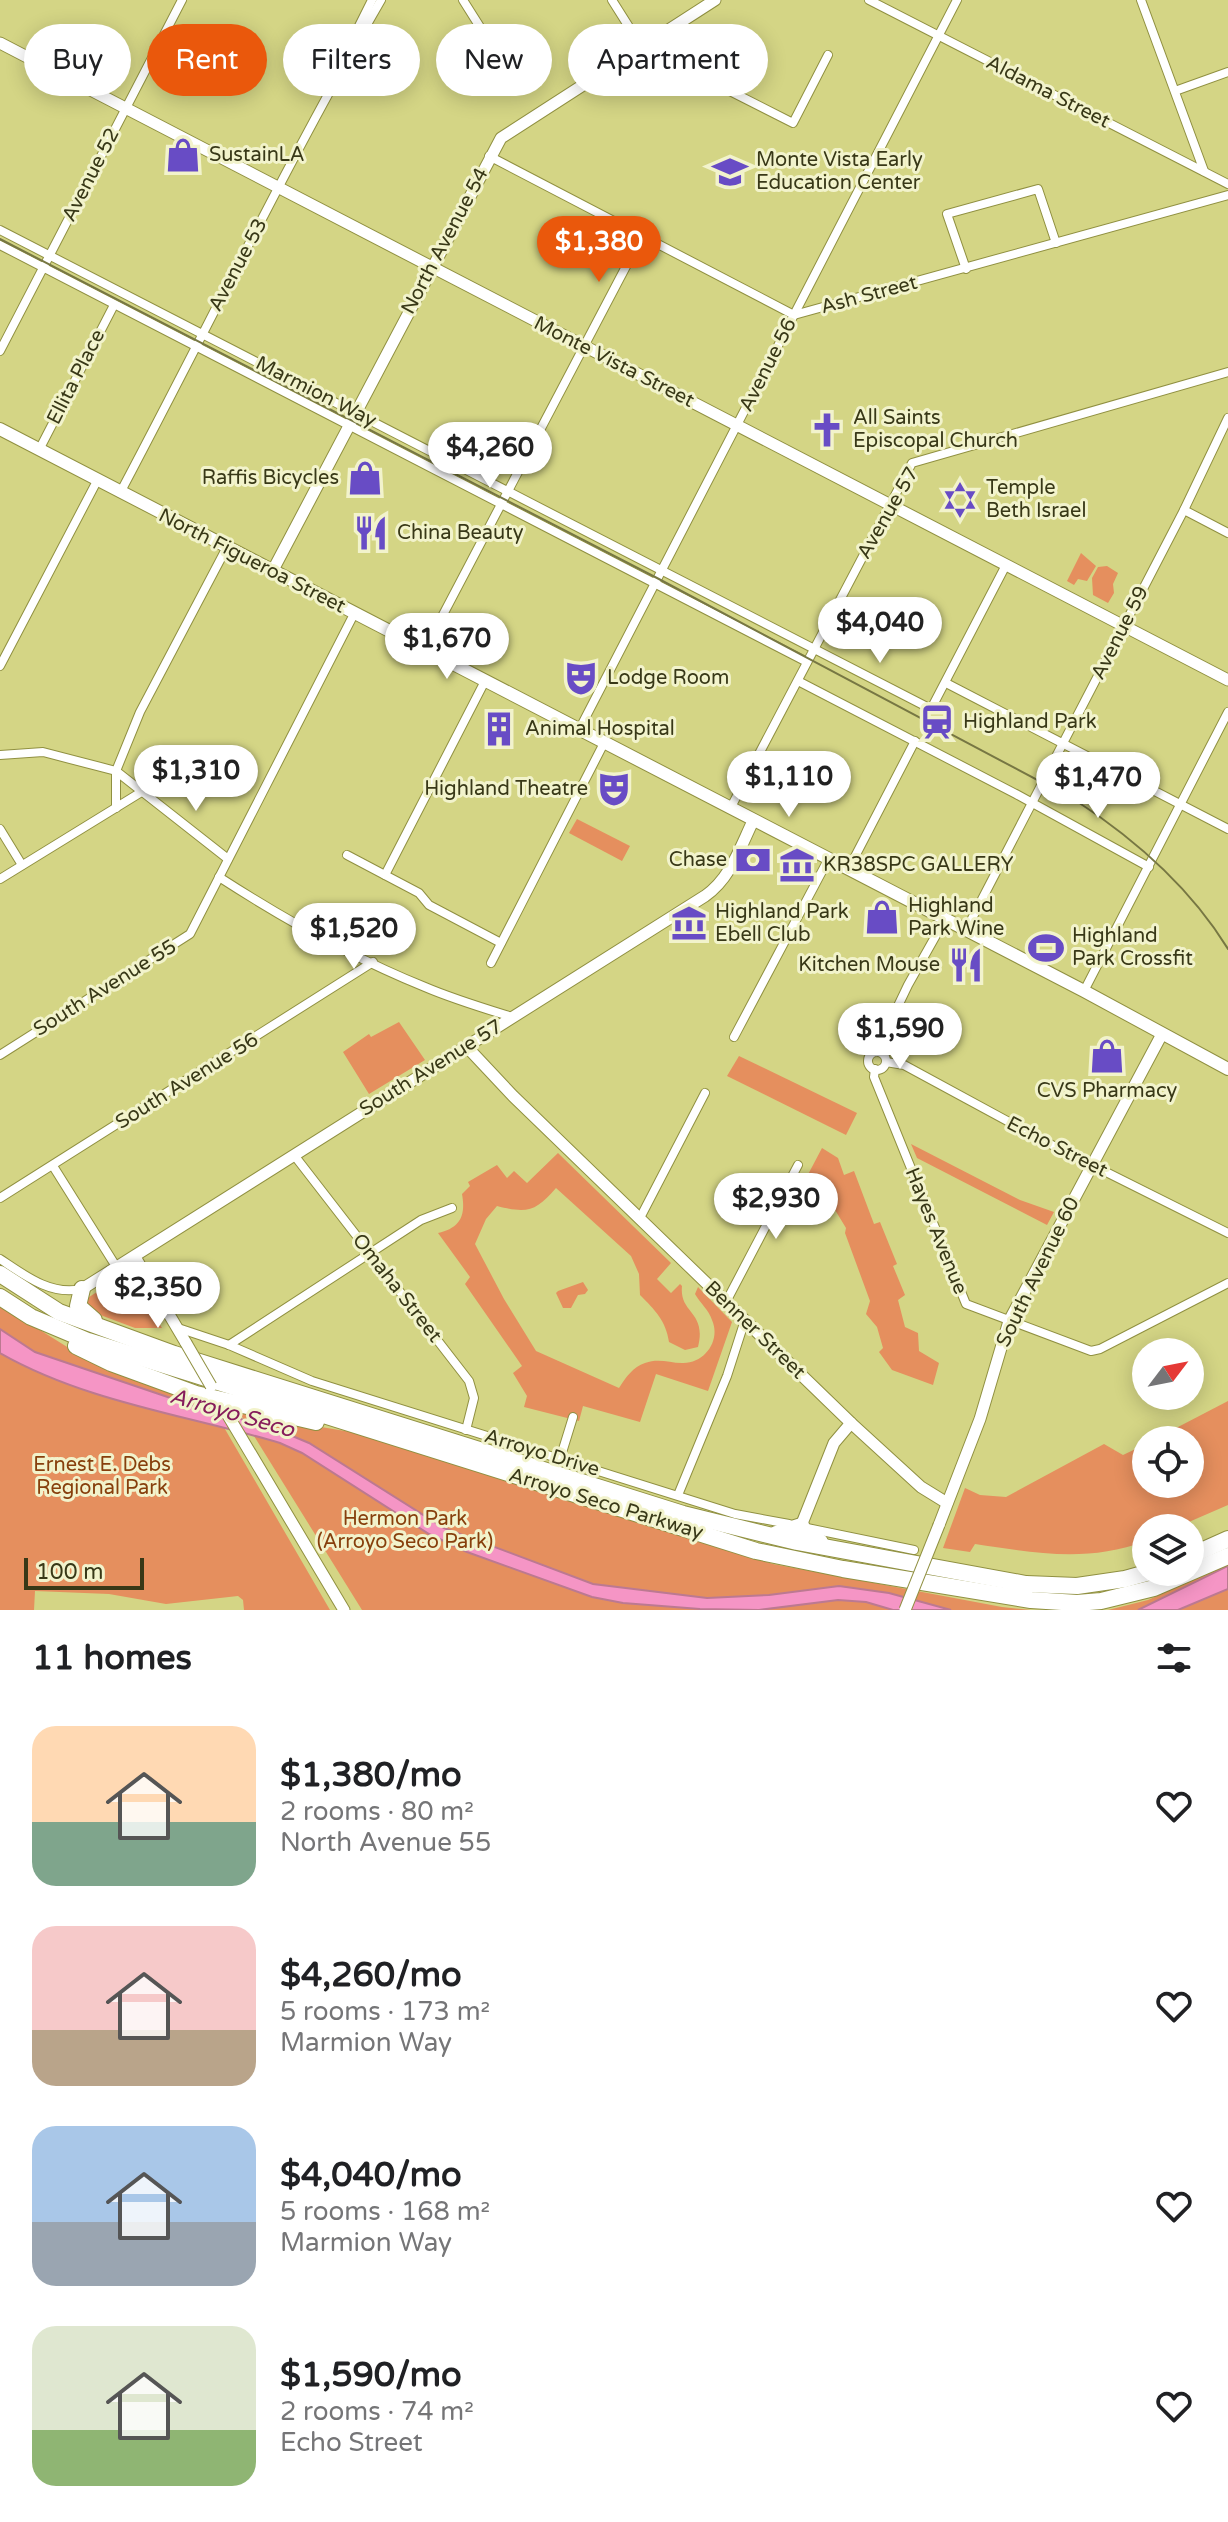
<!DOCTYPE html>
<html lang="en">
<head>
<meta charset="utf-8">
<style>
  body { margin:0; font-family:"Varela Round",sans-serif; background:#f6f6f6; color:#202124; height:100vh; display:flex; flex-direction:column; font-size:30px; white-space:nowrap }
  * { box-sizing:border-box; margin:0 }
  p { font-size:26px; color:#757577 }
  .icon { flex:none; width:44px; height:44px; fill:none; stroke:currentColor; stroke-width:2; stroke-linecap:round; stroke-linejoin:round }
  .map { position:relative; height:1610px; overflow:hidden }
  .side { display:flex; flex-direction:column; background:#fff; flex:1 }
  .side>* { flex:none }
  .banner { position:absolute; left:24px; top:24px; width:800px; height:72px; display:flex; gap:16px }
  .needle { width:52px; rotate:58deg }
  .fabs { position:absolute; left:1132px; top:1338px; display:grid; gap:16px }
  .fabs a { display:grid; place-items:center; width:72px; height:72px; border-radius:50%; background:#fff; box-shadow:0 4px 20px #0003; font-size:40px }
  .scale { position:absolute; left:24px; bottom:20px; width:120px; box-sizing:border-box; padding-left:8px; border:4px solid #383817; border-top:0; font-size:22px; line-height:28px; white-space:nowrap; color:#383817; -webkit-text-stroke:6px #f2f3cc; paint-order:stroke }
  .price { position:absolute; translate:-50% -68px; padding:0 18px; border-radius:28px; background:#fff; color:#222; font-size:26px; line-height:52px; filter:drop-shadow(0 2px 4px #0008) }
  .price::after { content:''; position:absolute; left:50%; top:48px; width:24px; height:18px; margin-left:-12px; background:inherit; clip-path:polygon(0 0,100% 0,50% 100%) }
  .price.on { background:#ea580c; color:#fff }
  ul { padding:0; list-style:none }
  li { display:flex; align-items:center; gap:24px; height:200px; padding:0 32px }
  li span { display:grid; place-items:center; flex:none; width:224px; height:160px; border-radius:24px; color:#555 }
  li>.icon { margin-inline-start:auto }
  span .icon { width:96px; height:96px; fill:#fffc; stroke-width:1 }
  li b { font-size:34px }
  h2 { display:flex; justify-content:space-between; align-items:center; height:96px; padding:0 32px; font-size:34px }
  .pill { padding:0 28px; border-radius:36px; background:#fff; box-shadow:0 4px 20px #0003; font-size:28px; line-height:72px }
  .pill.on { background:#ea580c; color:#fff }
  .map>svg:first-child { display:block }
  .green { fill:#e58f5e }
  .water { fill:#f595c5; stroke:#bc7991; stroke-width:2 }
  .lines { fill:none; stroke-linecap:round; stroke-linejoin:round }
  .minor-casing { stroke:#909041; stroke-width:10 }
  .tertiary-casing { stroke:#909041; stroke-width:13 }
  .secondary-casing { stroke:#909041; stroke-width:14 }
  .motorway-casing { stroke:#909041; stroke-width:18 }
  .minor { stroke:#fff; stroke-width:8 }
  .tertiary { stroke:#fff; stroke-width:11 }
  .secondary { stroke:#fff; stroke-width:12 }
  .motorway { stroke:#fff; stroke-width:16 }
  .tram { stroke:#777743; stroke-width:2 }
  .tertiary-bridge-casing { stroke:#909041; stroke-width:13; stroke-linecap:butt }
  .tertiary-bridge { stroke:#fff; stroke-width:11 }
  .labels { text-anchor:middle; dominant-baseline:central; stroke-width:6; stroke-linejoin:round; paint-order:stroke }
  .street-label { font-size:20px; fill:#383817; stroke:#f2f3cc }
  .poi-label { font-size:20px; fill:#383817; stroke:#f2f3cc; text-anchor:start }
  .park-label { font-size:20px; fill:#873f0c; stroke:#f2f3cc }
  .water-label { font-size:22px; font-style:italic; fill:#861c5b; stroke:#f2f3cc }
</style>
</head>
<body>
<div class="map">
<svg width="1228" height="1610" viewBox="0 0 1228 1610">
  <rect width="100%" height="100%" fill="#d4d585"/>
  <g class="green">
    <polygon points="1081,553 1096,566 1087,581 1078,579 1074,585 1067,581"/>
    <polygon points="1107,566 1118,573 1113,584 1114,593 1108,603 1093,595 1092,578 1098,567"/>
    <polygon points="577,819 630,846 622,861 569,833"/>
    <polygon points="399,1022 425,1060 369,1094 343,1052 369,1034 371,1037"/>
    <polygon points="739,1056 857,1113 846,1135 727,1076"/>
    <polygon points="911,1144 1020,1200 1054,1212 1047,1225 917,1158"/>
    <polygon points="822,1148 838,1158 844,1175 854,1171 874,1224 880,1222 897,1264 893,1266 905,1295 898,1300 905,1327 918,1333 919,1351 939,1363 933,1385 892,1370 879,1352 883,1348 877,1327 866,1314 870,1301 845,1233 846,1228 829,1200 803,1184"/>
    <path d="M558 1153 671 1263 657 1279 671 1293 680 1284 682 1286C679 1314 707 1311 698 1347L685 1350 669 1342C666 1321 655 1310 640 1295L639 1274 631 1256 556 1188C536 1211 528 1214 497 1206L486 1219 475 1244 504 1299 536 1351 619 1388C626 1377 633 1367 645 1363 659 1358 669 1363 682 1363 705 1364 721 1340 712 1320 709 1310 700 1303 695 1294L698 1287 732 1322 708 1391 656 1374 640 1422 583 1406 579 1421 524 1407 527 1396 513 1373 522 1366 465 1284 470 1277 438 1233C460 1228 466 1216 462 1194L470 1186 468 1182 497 1165 507 1178 514 1171 527 1183Z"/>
    <polygon points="126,1273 131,1276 162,1328 135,1328 87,1310 83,1301"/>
    <polygon points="583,1282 588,1290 585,1294 578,1295 571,1308 563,1308 556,1293 558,1291"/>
    <polygon points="0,1305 80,1355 211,1405 330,1610 244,1610 243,1600 238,1596 166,1604 109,1594 35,1591 34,1610 0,1610"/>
    <path d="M1228 1401V1505L1175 1528H1146V1541C1086 1563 1037 1553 975 1544L970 1552 943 1548 965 1488 980 1495 1006 1497 1104 1444 1123 1455 1146 1444V1484H1190V1440H1153Z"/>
    <polygon points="247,1412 288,1425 291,1422 369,1435 773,1564 1002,1607 1031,1610 362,1610 241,1415"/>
    <polygon points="1228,1564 1228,1610 1108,1610 1148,1600"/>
  </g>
  <g class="water">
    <path d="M0 1329 35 1352 206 1410 271 1427 309 1443 444 1528 593 1584 707 1598 769 1595 839 1586 889 1593 951 1610H893L866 1602 838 1600 759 1610 700 1609 623 1603 592 1597 467 1552 429 1534 302 1453 280 1443C187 1415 86 1402 0 1353Z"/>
    <polygon points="1228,1566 1228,1589 1178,1610 1138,1610"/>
  </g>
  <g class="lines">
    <g class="minor-casing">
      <g id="minor">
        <polyline points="463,0 480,27"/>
        <polyline points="612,0 641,46 793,123 828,55"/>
        <polyline points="869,0 1228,184"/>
        <polyline points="1141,0 1204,171"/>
        <polyline points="358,36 358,28 372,0"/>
        <polyline points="1175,91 1228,72"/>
        <polyline points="489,156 794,315 1228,195"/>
        <polyline points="0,230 931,709 1006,565"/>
        <polyline points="0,245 807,662"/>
        <polyline points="966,269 947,214 1038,189 1056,243"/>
        <polyline points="0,351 182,0"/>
        <polyline points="39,450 114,305"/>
        <path d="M120 493C207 329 288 161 381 0"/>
        <polyline points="1184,510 1228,533"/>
        <polyline points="425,649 642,236"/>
        <polyline points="0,666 97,481"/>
        <polyline points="798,681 1016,794 1149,867"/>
        <polyline points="946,683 1228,829"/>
        <polyline points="579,730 957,0"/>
        <polyline points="0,755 43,752 116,771 228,859"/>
        <polyline points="116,808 116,771 140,712 227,547"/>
        <polyline points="730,809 912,463 1228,372"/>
        <polyline points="0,829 22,865"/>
        <polyline points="347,855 419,893 429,905 501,943"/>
        <polyline points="848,870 915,741"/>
        <polyline points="385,875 485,681"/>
        <path d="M219 877C284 919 353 958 425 987 453 999 483 1008 512 1017"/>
        <polyline points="0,879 143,791"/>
        <polyline points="965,932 1184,510 1228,418"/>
        <polyline points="491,963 604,743"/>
        <polyline points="1084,991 1228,712"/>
        <polyline points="734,1037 828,860"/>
        <polyline points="876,1052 908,985 944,921"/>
        <circle cx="877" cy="1061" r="9"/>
        <polyline points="0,1055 190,934 354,614"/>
        <polyline points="886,1062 904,1065 1046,1142 1228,1233"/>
        <polyline points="875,1069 874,1077 966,1304 1091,1351 1100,1349 1228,1283"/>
        <polyline points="294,1155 469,1381 474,1398 466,1430"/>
        <polyline points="53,1166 117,1268"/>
        <polyline points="0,1198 373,962"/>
        <polyline points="640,1218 705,1093"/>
        <path d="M0 1259C24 1275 51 1296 81 1289"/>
        <polyline points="726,1302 798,1165"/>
        <polyline points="178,1328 229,1345 312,1381 735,1514 789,1524"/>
        <polyline points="229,1345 421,1220 452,1208"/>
        <polyline points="560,1459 573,1417"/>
        <polyline points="678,1495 727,1376 745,1320"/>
        <polyline points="807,1528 914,1550"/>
      </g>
    </g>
    <g class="tertiary-casing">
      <g id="tertiary">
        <polyline points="0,43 1228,680"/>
        <polyline points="273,570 501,138 715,0"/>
        <polyline points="467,1047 513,1096 851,1423 921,1487 947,1503"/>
        <polyline points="135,1257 186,1343"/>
        <path d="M82 1289 705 896C730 879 740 848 753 821"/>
        <polyline points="217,1397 344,1610"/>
        <polyline points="939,1525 980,1419 1009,1321 1162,1034"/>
        <polyline points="801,1526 834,1443 851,1423"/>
      </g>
    </g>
    <g class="secondary-casing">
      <polyline id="secondary" points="0,429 1084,991 1228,1069"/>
    </g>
    <g class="motorway-casing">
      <g id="motorway">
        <polyline points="0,1274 59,1312 174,1354 683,1514 797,1542 1026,1584 1077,1586 1125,1579 1150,1572"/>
        <polyline points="82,1289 78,1306 94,1320"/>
        <polyline points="0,1297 31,1317 88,1341 756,1551 843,1569 1031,1600 1077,1603 1101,1601 1154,1588 1228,1556"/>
        <polyline points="76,1346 111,1363 196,1394 316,1422"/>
        <polyline points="776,1534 801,1526 806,1535 820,1542"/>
        <polyline points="1190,1556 1228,1539"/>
      </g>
    </g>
    <use href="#minor" class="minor"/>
    <use href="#tertiary" class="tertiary"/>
    <use href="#secondary" class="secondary"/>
    <use href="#motorway" class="motorway"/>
    <path class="tram" d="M0 239 657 578 1075 800C1135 839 1190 887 1228 949"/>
    <g class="tertiary-bridge-casing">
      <g id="tertiary-bridge">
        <polyline points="186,1343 211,1386"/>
        <polyline points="905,1610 939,1525"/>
      </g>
    </g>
    <use href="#tertiary-bridge" class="tertiary-bridge"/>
  </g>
  <defs>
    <g id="shop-bare" transform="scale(2.76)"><path d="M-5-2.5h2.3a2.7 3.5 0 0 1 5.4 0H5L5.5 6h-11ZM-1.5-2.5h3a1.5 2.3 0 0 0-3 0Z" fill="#684cc5" stroke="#f2f3cc" stroke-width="2.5" paint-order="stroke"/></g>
    <g id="school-bare" transform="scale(2.76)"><path d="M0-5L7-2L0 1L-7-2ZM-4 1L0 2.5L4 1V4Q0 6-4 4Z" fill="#684cc5" stroke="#f2f3cc" stroke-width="2.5" paint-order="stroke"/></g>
    <g id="church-bare" transform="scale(2.76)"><path d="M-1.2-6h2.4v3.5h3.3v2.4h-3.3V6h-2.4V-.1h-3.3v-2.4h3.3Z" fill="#684cc5" stroke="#f2f3cc" stroke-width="2.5" paint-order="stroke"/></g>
    <g id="synagogue-bare" transform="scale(2.76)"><path d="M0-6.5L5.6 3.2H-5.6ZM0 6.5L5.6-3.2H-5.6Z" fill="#684cc5" stroke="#f2f3cc" stroke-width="2.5" paint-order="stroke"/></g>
    <g id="restaurant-bare" transform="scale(2.76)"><path d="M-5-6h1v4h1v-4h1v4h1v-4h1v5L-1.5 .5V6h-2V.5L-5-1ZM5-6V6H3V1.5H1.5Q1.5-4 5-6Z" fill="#684cc5" stroke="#f2f3cc" stroke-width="2.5" paint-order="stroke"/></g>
    <g id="theatre-bare" transform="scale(2.76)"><path d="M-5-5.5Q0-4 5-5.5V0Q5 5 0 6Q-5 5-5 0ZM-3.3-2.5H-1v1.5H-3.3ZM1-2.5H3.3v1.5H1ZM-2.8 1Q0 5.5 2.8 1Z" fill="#684cc5" stroke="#f2f3cc" stroke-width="2.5" paint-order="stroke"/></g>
    <g id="station-bare" transform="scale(2.76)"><path d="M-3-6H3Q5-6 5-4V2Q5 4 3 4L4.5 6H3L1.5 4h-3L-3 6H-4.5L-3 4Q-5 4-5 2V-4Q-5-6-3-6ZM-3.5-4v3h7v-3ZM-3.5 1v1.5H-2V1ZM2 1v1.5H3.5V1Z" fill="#684cc5" stroke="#f2f3cc" stroke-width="2.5" paint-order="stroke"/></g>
    <g id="building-bare" transform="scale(2.76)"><path d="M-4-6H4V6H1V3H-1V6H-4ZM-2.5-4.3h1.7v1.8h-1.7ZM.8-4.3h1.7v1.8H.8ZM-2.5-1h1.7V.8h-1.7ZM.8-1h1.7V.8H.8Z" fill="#684cc5" stroke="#f2f3cc" stroke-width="2.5" paint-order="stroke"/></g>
    <g id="bank-bare" transform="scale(2.76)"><path d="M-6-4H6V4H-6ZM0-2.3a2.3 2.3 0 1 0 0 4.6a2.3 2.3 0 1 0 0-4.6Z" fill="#684cc5" stroke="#f2f3cc" stroke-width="2.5" paint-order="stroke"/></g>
    <g id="museum-bare" transform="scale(2.76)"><path d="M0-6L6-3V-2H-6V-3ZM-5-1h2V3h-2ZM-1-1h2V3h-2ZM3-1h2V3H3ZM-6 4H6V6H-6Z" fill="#684cc5" stroke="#f2f3cc" stroke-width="2.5" paint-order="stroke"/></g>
    <g id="stadium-bare" transform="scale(2.76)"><path d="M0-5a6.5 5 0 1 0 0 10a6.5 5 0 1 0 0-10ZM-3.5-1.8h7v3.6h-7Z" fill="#684cc5" stroke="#f2f3cc" stroke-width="2.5" paint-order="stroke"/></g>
  </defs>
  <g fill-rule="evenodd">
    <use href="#shop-bare" x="183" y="155"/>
    <use href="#school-bare" x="730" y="172"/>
    <use href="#church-bare" x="827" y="430"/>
    <use href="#shop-bare" x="365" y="478"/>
    <use href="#synagogue-bare" x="960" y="500"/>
    <use href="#restaurant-bare" x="371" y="533"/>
    <use href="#theatre-bare" x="581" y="678"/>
    <use href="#station-bare" x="937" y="722"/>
    <use href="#building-bare" x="499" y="729"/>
    <use href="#theatre-bare" x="614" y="789"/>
    <use href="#bank-bare" x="753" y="860"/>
    <use href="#museum-bare" x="797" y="865"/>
    <use href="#shop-bare" x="882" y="917"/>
    <use href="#museum-bare" x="689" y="923"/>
    <use href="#stadium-bare" x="1046" y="948"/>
    <use href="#restaurant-bare" x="966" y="965"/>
    <use href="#shop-bare" x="1107" y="1056"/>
  </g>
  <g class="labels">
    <g class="street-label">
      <text transform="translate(1048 92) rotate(27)">Aldama Street</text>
      <text transform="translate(91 175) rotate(-63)">Avenue 52</text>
      <text transform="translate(445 241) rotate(-62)">North Avenue 54</text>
      <text transform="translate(238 265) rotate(-62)">Avenue 53</text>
      <text transform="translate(869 295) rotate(-15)">Ash Street</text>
      <text transform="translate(614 362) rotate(27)">Monte Vista Street</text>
      <text transform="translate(768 365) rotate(-63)">Avenue 56</text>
      <text transform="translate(76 377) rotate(-63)">Ellita Place</text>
      <text transform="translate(316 392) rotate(27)">Marmion Way</text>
      <text transform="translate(888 513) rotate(-60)">Avenue 57</text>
      <text transform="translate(252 561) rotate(27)">North Figueroa Street</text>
      <text transform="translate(1120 633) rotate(-63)">Avenue 59</text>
      <text transform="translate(105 988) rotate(-32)">South Avenue 55</text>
      <text transform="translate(431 1068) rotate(-32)">South Avenue 57</text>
      <text transform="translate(187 1081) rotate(-32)">South Avenue 56</text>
      <text transform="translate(1057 1147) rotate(27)">Echo Street</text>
      <text transform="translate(936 1231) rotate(68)">Hayes Avenue</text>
      <text transform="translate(1038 1272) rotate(-64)">South Avenue 60</text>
      <text transform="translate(397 1288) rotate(52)">Omaha Street</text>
      <text transform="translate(755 1330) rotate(44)">Benner Street</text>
      <text transform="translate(542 1453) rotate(17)">Arroyo Drive</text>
      <text transform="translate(606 1504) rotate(17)">Arroyo Seco Parkway</text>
    </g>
    <g class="poi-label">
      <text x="209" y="155">SustainLA</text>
      <text x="756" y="160">Monte Vista Early<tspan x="756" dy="23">Education Center</tspan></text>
      <text x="853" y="418">All Saints<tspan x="853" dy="23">Episcopal Church</tspan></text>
      <text x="339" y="478" text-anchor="end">Raffis Bicycles</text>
      <text x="986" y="488">Temple<tspan x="986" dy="23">Beth Israel</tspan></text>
      <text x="397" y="533">China Beauty</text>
      <text x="607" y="678">Lodge Room</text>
      <text x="963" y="722">Highland Park</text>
      <text x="525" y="729">Animal Hospital</text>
      <text x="588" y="789" text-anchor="end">Highland Theatre</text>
      <text x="727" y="860" text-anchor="end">Chase</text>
      <text x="823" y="865">KR38SPC GALLERY</text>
      <text x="908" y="906">Highland<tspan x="908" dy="23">Park Wine</tspan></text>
      <text x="715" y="912">Highland Park<tspan x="715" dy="23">Ebell Club</tspan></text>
      <text x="1072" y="936">Highland<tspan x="1072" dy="23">Park Crossfit</tspan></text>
      <text x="940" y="965" text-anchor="end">Kitchen Mouse</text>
      <text x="1107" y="1091" text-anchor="middle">CVS Pharmacy</text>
    </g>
    <g class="park-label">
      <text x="102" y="1465">Ernest E. Debs<tspan x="102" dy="23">Regional Park</tspan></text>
      <text x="405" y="1519">Hermon Park<tspan x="405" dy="23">(Arroyo Seco Park)</tspan></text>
    </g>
    <g class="water-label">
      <text transform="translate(232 1413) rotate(16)">Arroyo Seco</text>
    </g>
  </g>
</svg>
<div class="fabs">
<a><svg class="needle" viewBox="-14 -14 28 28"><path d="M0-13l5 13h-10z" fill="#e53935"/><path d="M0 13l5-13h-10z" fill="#757577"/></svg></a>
<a><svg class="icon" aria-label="locate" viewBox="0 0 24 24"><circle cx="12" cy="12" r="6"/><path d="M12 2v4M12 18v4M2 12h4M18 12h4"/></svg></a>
<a><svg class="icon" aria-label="layers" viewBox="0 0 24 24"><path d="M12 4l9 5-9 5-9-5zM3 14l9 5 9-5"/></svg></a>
</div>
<div class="scale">100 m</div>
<b class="price on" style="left:599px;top:284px">$1,380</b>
<b class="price" style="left:490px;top:490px">$4,260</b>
<b class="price" style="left:880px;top:665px">$4,040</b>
<b class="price" style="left:447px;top:681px">$1,670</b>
<b class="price" style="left:196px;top:813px">$1,310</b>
<b class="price" style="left:789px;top:819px">$1,110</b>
<b class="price" style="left:1098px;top:820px">$1,470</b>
<b class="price" style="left:354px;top:971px">$1,520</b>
<b class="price" style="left:900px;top:1071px">$1,590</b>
<b class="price" style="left:776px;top:1241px">$2,930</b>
<b class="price" style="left:158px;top:1330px">$2,350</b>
<div class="banner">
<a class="pill">Buy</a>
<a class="pill on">Rent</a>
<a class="pill">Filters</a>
<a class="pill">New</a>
<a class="pill">Apartment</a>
</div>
</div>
<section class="side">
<h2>11 homes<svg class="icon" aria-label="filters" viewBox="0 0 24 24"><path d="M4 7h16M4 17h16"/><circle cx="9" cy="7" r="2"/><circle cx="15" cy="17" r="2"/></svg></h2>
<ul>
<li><span style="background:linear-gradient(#ffd9b3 60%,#7fa58c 0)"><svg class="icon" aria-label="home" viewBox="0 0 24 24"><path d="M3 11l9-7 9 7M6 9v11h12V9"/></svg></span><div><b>$1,380/mo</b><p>2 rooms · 80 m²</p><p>North Avenue 55</p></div><svg class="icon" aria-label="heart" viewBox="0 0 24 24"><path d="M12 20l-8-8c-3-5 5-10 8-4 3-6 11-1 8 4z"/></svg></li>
<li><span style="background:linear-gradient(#f6c9c9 65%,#b9a48a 0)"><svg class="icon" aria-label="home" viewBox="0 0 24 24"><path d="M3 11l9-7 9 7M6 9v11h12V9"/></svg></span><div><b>$4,260/mo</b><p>5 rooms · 173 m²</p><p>Marmion Way</p></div><svg class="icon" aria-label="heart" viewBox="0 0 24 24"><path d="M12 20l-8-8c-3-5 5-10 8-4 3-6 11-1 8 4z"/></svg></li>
<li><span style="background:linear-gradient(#a9c7e8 60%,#9aa5b1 0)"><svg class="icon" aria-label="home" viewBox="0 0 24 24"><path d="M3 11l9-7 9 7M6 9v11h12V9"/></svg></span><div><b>$4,040/mo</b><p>5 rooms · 168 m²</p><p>Marmion Way</p></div><svg class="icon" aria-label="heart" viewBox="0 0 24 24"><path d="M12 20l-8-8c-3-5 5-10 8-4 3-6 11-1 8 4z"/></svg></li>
<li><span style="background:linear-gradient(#dfe7d0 65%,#8fb573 0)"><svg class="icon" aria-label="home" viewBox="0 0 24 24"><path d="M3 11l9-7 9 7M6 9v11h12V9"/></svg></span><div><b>$1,590/mo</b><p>2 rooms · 74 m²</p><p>Echo Street</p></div><svg class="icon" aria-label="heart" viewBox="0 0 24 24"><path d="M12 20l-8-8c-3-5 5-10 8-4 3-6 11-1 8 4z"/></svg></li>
</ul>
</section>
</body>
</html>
